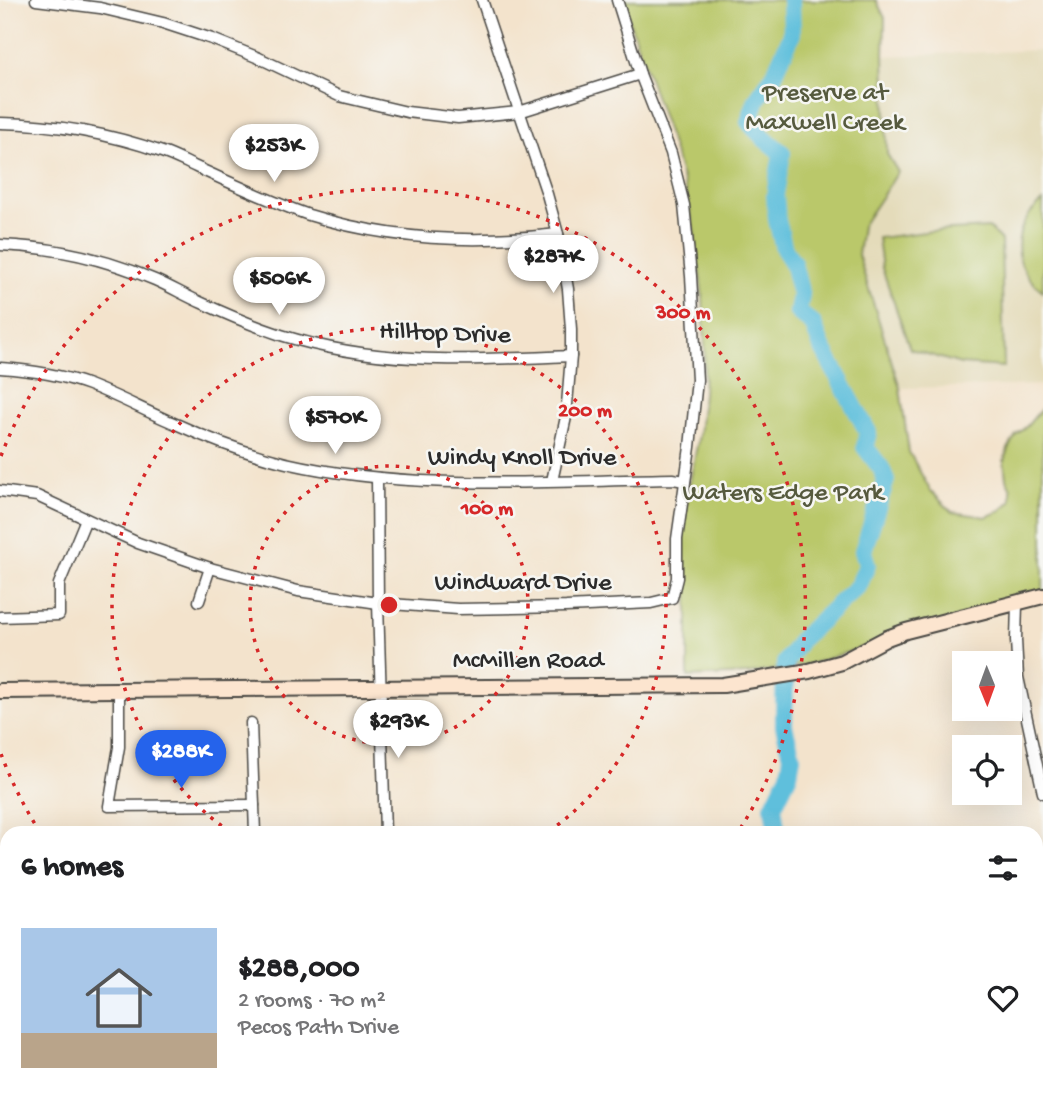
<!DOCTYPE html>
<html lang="en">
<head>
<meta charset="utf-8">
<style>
  body { margin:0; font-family:"Gochi Hand",sans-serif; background:#f2f2f2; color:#202124; height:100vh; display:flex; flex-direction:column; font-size:26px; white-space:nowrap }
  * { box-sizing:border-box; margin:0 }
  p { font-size:23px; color:#757577 }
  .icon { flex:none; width:38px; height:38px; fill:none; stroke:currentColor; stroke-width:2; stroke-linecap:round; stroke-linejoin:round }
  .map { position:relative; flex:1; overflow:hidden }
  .drawer { position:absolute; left:0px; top:826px; width:1043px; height:275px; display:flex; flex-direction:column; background:#fff; border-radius:21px 21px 0 0; box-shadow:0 7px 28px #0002 }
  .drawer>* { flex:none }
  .needle { width:46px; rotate:179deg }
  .controls { position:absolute; left:952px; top:651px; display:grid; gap:14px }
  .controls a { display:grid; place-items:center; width:70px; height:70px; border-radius:0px; background:#fff; box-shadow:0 7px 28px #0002; font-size:35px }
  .price { position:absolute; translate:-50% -60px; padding:0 16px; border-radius:24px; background:#fff; color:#222; font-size:23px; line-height:46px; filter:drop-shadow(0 2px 4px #0008) }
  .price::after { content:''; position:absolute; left:50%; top:42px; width:21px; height:16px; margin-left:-10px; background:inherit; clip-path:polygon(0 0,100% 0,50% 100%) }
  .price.on { background:#2563eb; color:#fff }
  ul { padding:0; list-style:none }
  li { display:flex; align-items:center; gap:21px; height:175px; padding:0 21px }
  li span { display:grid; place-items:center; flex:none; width:196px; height:140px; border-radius:0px; color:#555 }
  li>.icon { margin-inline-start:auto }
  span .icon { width:84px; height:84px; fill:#fffc; stroke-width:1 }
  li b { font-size:30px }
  h2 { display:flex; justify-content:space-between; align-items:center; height:84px; padding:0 21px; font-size:30px }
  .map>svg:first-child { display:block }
  .built { fill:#e4dbba }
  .green { fill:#bac86a; stroke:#727a4a; stroke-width:2 }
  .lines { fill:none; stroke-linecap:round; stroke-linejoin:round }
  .river { stroke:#5ebfdc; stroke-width:18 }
  .street-casing { stroke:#494743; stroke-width:13 }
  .secondary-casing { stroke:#494743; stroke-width:18 }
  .street { stroke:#fff; stroke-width:10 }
  .secondary { stroke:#fce5cf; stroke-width:14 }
  .ring { fill:none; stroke:#d62828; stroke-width:3.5; stroke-dasharray:3.5 7 }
  .labels { text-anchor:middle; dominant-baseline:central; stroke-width:5; stroke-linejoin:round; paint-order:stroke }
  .park-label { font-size:26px; fill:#565a3e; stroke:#f6f6f2 }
  .street-label { font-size:26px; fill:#2b2b2b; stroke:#f6f6f2 }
  .centre { fill:#d62828; stroke:#f6f6f2; stroke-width:3.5 }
  .ring-label { font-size:21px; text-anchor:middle; font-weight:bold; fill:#d62828; stroke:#f6f6f2; stroke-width:5; stroke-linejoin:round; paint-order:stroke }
</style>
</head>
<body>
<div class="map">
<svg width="1043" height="1100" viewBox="0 0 1043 1100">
  <rect width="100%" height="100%" fill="#f6f6f2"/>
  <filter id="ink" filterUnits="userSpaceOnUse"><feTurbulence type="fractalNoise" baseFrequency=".0143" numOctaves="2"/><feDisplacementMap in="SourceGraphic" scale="14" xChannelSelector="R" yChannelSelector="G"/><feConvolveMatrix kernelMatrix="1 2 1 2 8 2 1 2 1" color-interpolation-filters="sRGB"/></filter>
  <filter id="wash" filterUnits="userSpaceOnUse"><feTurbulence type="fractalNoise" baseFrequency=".00686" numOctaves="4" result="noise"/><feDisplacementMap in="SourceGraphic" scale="28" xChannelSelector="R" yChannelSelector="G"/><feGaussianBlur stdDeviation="1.57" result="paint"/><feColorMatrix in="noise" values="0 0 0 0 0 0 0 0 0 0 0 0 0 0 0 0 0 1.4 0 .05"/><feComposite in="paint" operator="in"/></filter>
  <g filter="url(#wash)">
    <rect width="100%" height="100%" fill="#f3e3cc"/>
    <polygon class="built" points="1043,50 1043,385 900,388 858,255 862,226 898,172 887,154 884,56"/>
    <g class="green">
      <polygon points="622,0 876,0 885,18 884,56 887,154 898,172 862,226 858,255 900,388 909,452 930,490 952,512 986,517 1000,511 1011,501 1011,489 1006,479 1004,461 1008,449 1016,435 1027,426 1043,407 1043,591 810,664 748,674 688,677 688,595 683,580 683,537 688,492 699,435 703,393 705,348 703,298 694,230 684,185 668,133"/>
      <path d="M1043 201V291C1010 267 1010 226 1043 201Z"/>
      <polygon points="989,228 1001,240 1004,367 961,364 910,349 882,268 878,238 933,231"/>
    </g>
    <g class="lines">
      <g class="river">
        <polyline points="777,833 773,807 789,774 792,757 784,726 785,663 802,638 859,585 867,565 863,551 886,480 881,468 865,447 868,432 821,345 813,324 798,312 801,295 793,263 784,249 777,220 775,195 782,153 765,139 749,122 757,99 774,75 792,34 791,0"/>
        <polyline points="1036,963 1043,967"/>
      </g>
    </g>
  </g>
  <g filter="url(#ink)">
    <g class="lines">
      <g class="street-casing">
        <g id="street">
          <polyline points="36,0 100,8 163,23 212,39 259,58 339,96 407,112 458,118 519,112 640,74"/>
          <polyline points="482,0 547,194 558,234 568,289 571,329 571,356 566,417 552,481"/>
          <path d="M0 123C54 124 111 134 162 152 174 156 185 162 196 167 233 184 271 202 309 215 389 240 475 244 558 234"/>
          <path d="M0 245C53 247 106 259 155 280 171 287 186 296 202 303 228 315 254 326 281 335 378 366 471 360 571 356"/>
          <path d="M0 368C28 370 62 375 89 385 118 396 147 412 176 424 211 440 249 454 286 463 412 492 545 481 673 479L685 481"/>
          <polyline points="377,478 378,603 385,833"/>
          <polyline points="0,491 37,496 138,543 210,568 298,591 378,603 458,609 566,607 651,603 672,598 677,578 677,539 690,447 697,380 691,276 684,205 671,153 640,74 617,0"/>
          <polyline points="199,601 210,568"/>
          <polyline points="1017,603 1016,640 1018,677 1043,793"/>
          <polyline points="0,617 59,615 59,584 86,519"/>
          <polyline points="119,690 119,747 109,806 254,805"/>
          <polyline points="251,723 255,833"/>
          <polyline points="0,936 7,936"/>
          <polyline points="0,1064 7,1064"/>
          <polyline points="820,1094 821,1100"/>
          <polyline points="837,1094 837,1100"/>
        </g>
      </g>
      <g class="secondary-casing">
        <g id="secondary">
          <polyline points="0,691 723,685 809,671 842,662 887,638 906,631 1043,596"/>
          <polyline points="1036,1061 1043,1060"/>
          <polyline points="1036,1085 1043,1085"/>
          <polyline points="458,1100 480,1094"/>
          <polyline points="549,1100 628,1094"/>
        </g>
      </g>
      <use href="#street" class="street"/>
      <use href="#secondary" class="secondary"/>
    </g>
  </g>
  <g class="ring">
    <circle cx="389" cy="605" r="139"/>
    <path d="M230 832A277 277 0 1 1 548 832"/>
    <path d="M40 832A416 416 0 0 1 1 754M1 456A416 416 0 1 1 738 832"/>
  </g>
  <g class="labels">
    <g class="park-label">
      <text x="825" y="94">Preserve at<tspan x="825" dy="30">Maxwell Creek</tspan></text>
      <text x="783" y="494">Waters Edge Park</text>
    </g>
    <g class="street-label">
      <text transform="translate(445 335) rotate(2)">Hilltop Drive</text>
      <text x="522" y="459">Windy Knoll Drive</text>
      <text x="523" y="584">Windward Drive</text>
      <text x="528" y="662">McMillen Road</text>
    </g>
  </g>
  <circle cx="389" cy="605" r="10" class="centre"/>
  <g class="ring-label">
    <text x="683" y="318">300 m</text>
    <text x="585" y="416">200 m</text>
    <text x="487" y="514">100 m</text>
  </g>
</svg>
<div class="controls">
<a><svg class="needle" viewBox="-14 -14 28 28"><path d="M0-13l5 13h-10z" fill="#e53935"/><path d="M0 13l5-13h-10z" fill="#757577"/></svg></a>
<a><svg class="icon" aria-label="locate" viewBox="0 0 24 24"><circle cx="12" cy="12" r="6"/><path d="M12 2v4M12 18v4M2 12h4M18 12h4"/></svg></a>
</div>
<b class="price" style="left:274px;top:184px">$253K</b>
<b class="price" style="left:553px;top:295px">$287K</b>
<b class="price" style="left:279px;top:317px">$506K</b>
<b class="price" style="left:335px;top:456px">$570K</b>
<b class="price" style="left:398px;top:760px">$293K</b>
<b class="price on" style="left:181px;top:790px">$288K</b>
<section class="drawer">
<h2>6 homes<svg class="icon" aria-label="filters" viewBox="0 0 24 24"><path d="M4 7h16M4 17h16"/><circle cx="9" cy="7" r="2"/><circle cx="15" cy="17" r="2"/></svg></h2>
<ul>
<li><span style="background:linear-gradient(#a9c7e8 75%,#b9a48a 0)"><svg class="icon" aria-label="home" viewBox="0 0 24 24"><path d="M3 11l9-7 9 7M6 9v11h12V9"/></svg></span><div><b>$288,000</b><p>2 rooms · 70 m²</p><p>Pecos Path Drive</p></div><svg class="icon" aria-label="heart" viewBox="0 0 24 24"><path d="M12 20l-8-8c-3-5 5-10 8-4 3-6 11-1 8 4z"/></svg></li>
</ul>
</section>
</div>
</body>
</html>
